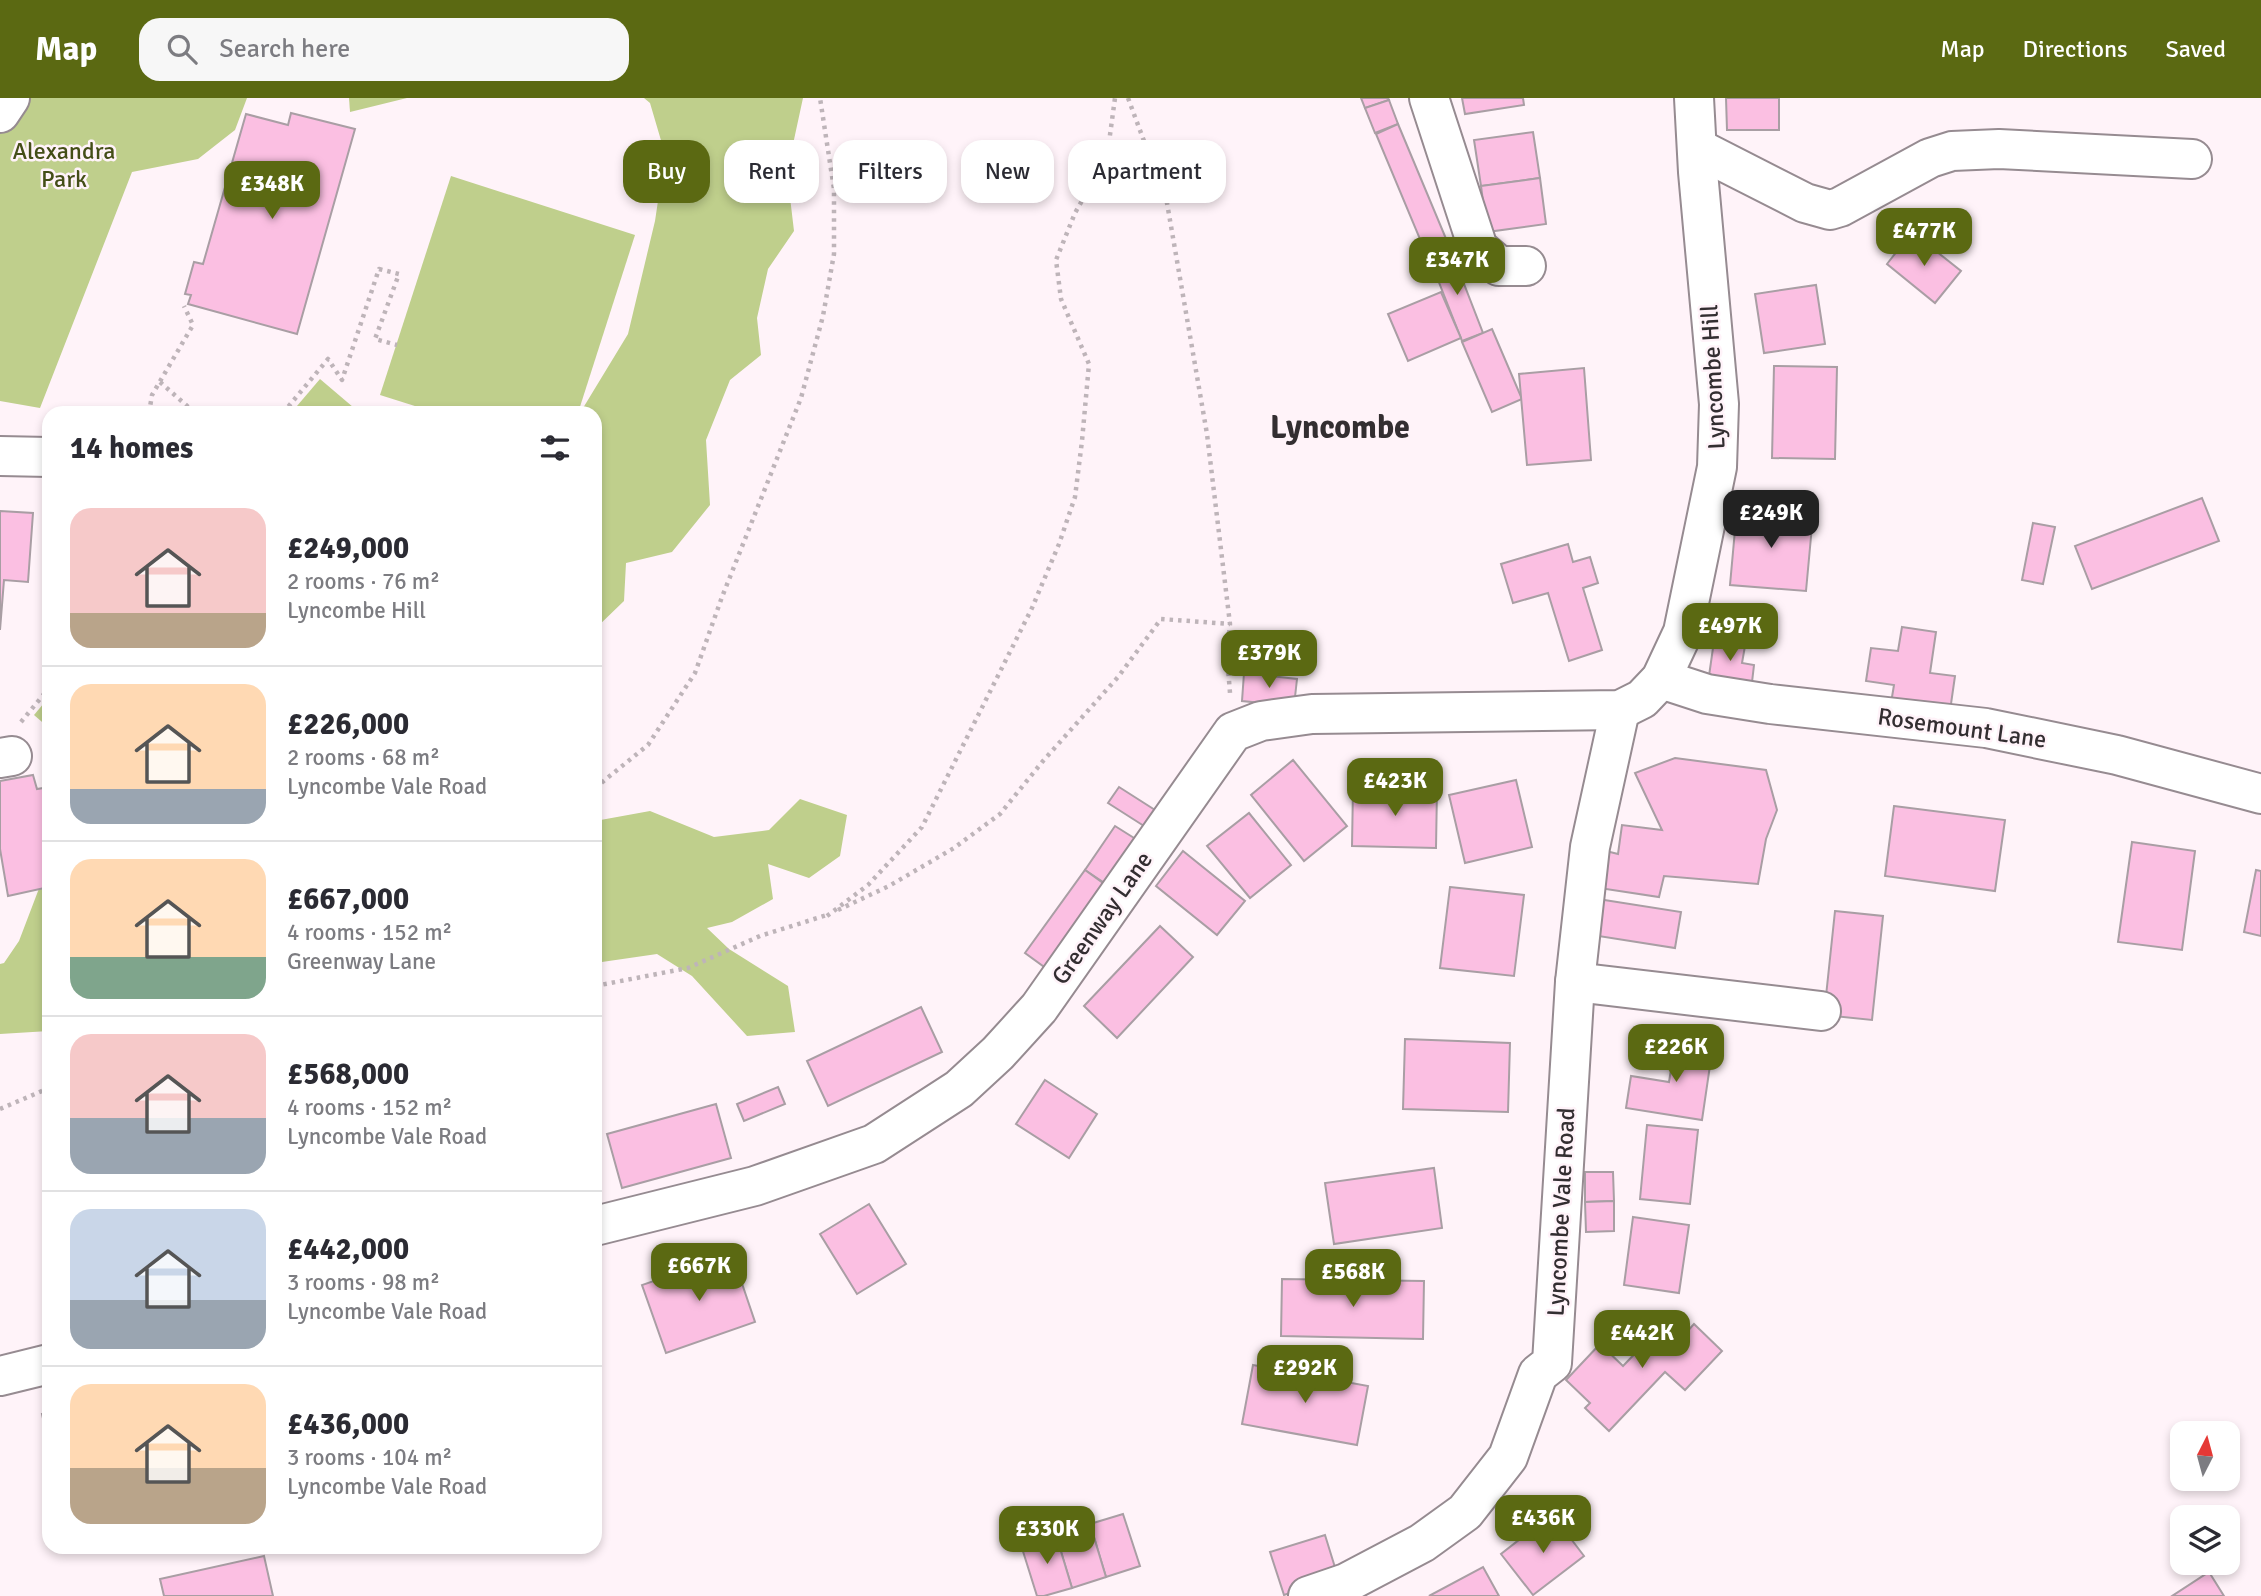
<!DOCTYPE html>
<html lang="en">
<head>
<meta charset="utf-8">
<style>
  body { margin:0; font-family:Signika,sans-serif; background:#f7f7f7; color:#2b2b33; height:100vh; display:flex; flex-direction:column; font-size:26px; white-space:nowrap }
  * { box-sizing:border-box; margin:0 }
  p { font-size:23px; color:#7c7c81 }
  .icon { flex:none; width:38px; height:38px; fill:none; stroke:currentColor; stroke-width:2; stroke-linecap:round; stroke-linejoin:round }
  .map { position:relative; flex:1; overflow:hidden }
  .details { position:absolute; left:42px; top:308px; width:560px; height:1148px; display:flex; flex-direction:column; background:#fff; border-radius:21px; box-shadow:0 4px 10px #0003 }
  .details>* { flex:none }
  .banner { position:absolute; left:623px; top:42px; width:665px; height:63px; display:flex; gap:14px }
  .needle { width:46px; rotate:6deg }
  .fabs { position:absolute; left:2170px; top:1323px; display:grid; gap:14px }
  .fabs a { display:grid; place-items:center; width:70px; height:70px; border-radius:14px; background:#fff; box-shadow:0 4px 10px #0003; font-size:35px }
  .price { position:absolute; translate:-50% -60px; padding:0 16px; border-radius:14px; background:#5b6912; color:#fff; font-size:23px; line-height:46px; filter:drop-shadow(0 2px 4px #0008) }
  .price::after { content:''; position:absolute; left:50%; top:42px; width:21px; height:16px; margin-left:-10px; background:inherit; clip-path:polygon(0 0,100% 0,50% 100%) }
  .price.on { background:#222; color:#fff }
  ul { padding:0; list-style:none }
  li { display:flex; align-items:center; gap:21px; height:175px; padding:0 28px }
  li+li { border-top:2px solid #e1e1e2 }
  li span { display:grid; place-items:center; flex:none; width:196px; height:140px; border-radius:21px; color:#555 }
  li>.icon { margin-inline-start:auto }
  span .icon { width:84px; height:84px; fill:#fffc; stroke-width:1 }
  li b { font-size:30px }
  h2 { display:flex; justify-content:space-between; align-items:center; height:84px; padding:0 28px; font-size:30px }
  .chip { padding:0 24px; border-radius:21px; background:#fff; box-shadow:0 4px 10px #0003; font-size:24px; line-height:63px }
  .chip.on { background:#5b6912; color:#fff }
  header { display:flex; align-items:center; gap:42px; box-sizing:border-box; height:98px; padding:0 35px; background:#5b6912; color:#fff }
  header strong { font-size:33px }
  nav { display:flex; gap:38px; margin-inline-start:auto; font-size:24px }
  .search { width:490px; height:63px; background:#f7f7f7; display:flex; align-items:center; gap:18px; box-sizing:border-box; padding:0 24px; border-radius:21px; color:#7c7c81; font-size:26px }
  .map>svg:first-child { display:block }
  .green { fill:#bfcf8c }
  .building { fill:#fbbfe2; stroke:#a99ea4; stroke-width:2 }
  .lines { fill:none; stroke-linecap:round; stroke-linejoin:round }
  .minor-casing { stroke:#968b91; stroke-width:42 }
  .path { stroke:#beb4b9; stroke-width:4.5; stroke-dasharray:3.5 5; stroke-linecap:butt }
  .minor { stroke:#fff; stroke-width:38 }
  .labels { text-anchor:middle; dominant-baseline:central; stroke-width:5; stroke-linejoin:round; paint-order:stroke }
  .park-label { font-size:24px; fill:#444e17; stroke:#fff3f9 }
  .street-label { font-size:24px; fill:#332e31; stroke:#fff3f9 }
  .district-label { font-size:32px; font-weight:bold; fill:#332e31; stroke:#fff3f9 }
</style>
</head>
<body>
<header>
<strong>Map</strong>
<div class="search"><svg class="icon" aria-label="search" viewBox="0 0 24 24"><circle cx="10" cy="10" r="6"/><path d="M15 15l6 6"/></svg>Search here</div>
<nav><a>Map</a><a>Directions</a><a>Saved</a></nav>
</header>
<div class="map">
<svg width="2261" height="1498" viewBox="0 0 2261 1498">
  <rect width="100%" height="100%" fill="#fff3f9"/>
  <g class="green">
    <polygon points="0,0 247,0 235,32 198,61 132,74 40,310 0,303"/>
    <polygon points="349,0 407,0 350,14"/>
    <polygon points="644,0 803,0 787,74 794,133 768,171 757,220 761,257 730,282 706,342 710,407 672,454 626,465 624,503 595,531 595,315 580,315 628,236 655,123 665,56 650,5"/>
    <polygon points="451,78 635,137 578,315 437,315 380,297"/>
    <polygon points="320,281 360,315 291,315"/>
    <polygon points="49,599 49,630 34,617"/>
    <polygon points="800,701 847,717 840,758 809,780 768,766 773,801 732,824 707,830 729,851 788,888 795,934 747,938 692,878 657,856 595,865 595,723 650,713 714,739 769,732"/>
    <polygon points="49,773 49,933 0,936 0,866 4,865 19,843 43,780"/>
  </g>
  <g class="building">
    <polygon points="1361,0 1388,0 1389,2 1365,10"/>
    <polygon points="1462,0 1523,0 1524,7 1465,16"/>
    <polygon points="1726,0 1779,0 1779,32 1727,32"/>
    <polygon points="1389,2 1398,26 1375,35 1365,10"/>
    <polygon points="291,15 355,31 297,236 188,206 191,197 185,196 194,164 203,166 246,16 288,27"/>
    <polygon points="1398,26 1452,155 1430,165 1376,36"/>
    <polygon points="1533,34 1540,80 1481,88 1474,42"/>
    <polygon points="1540,80 1546,126 1487,134 1481,88"/>
    <polygon points="1912,134 1961,173 1935,205 1887,166"/>
    <polygon points="1452,155 1483,235 1462,243 1431,164"/>
    <polygon points="1816,187 1825,246 1764,255 1755,196"/>
    <polygon points="1441,194 1461,240 1408,263 1388,216"/>
    <polygon points="1492,231 1522,301 1492,314 1462,244"/>
    <polygon points="1774,268 1837,269 1835,361 1772,360"/>
    <polygon points="1584,270 1591,362 1527,367 1519,276"/>
    <polygon points="2202,400 2219,443 2092,491 2075,448"/>
    <polygon points="1737,410 1813,417 1806,493 1730,487"/>
    <polygon points="0,413 33,415 28,484 4,482 0,532"/>
    <polygon points="2033,425 2055,429 2043,486 2022,482"/>
    <polygon points="1568,446 1573,464 1590,459 1598,485 1583,490 1602,552 1569,563 1548,495 1513,505 1501,466"/>
    <polygon points="1902,529 1936,534 1930,575 1955,578 1950,613 1891,605 1894,587 1866,583 1871,550 1898,553"/>
    <polygon points="1714,543 1745,548 1742,565 1754,567 1752,584 1709,578"/>
    <polygon points="1244,575 1297,581 1294,608 1242,603"/>
    <polygon points="1675,660 1766,672 1777,712 1766,741 1758,786 1664,778 1659,799 1586,788 1590,749 1618,756 1622,727 1662,732 1635,675"/>
    <polygon points="1293,662 1347,728 1304,763 1251,697"/>
    <polygon points="33,677 37,691 49,689 49,789 8,798 0,751 0,683"/>
    <polygon points="1516,682 1532,749 1465,765 1449,697"/>
    <polygon points="1119,689 1155,712 1144,728 1108,705"/>
    <polygon points="1353,690 1437,691 1436,750 1352,748"/>
    <polygon points="1894,708 2005,722 1995,793 1885,778"/>
    <polygon points="1249,715 1291,767 1250,800 1207,748"/>
    <polygon points="1115,728 1142,745 1112,790 1085,772"/>
    <polygon points="2132,744 2195,753 2182,852 2118,844"/>
    <polygon points="1183,753 1245,803 1217,837 1156,788"/>
    <polygon points="1085,772 1114,793 1054,876 1025,855"/>
    <polygon points="2256,772 2261,773 2261,838 2244,834"/>
    <polygon points="1450,789 1524,797 1514,878 1440,870"/>
    <polygon points="1598,801 1681,814 1675,850 1592,837"/>
    <polygon points="1835,813 1883,818 1872,922 1824,917"/>
    <polygon points="1160,828 1193,859 1117,940 1084,908"/>
    <polygon points="921,909 942,954 828,1008 807,963"/>
    <polygon points="1405,941 1510,945 1508,1014 1403,1011"/>
    <polygon points="1676,941 1713,947 1702,1022 1626,1010 1631,978 1669,984"/>
    <polygon points="1045,982 1097,1016 1069,1060 1016,1026"/>
    <polygon points="778,989 785,1006 744,1023 737,1006"/>
    <polygon points="716,1006 731,1060 622,1090 607,1036"/>
    <polygon points="1647,1027 1698,1032 1690,1106 1640,1101"/>
    <polygon points="1434,1070 1442,1130 1334,1146 1325,1085"/>
    <polygon points="1585,1074 1613,1074 1614,1103 1585,1104"/>
    <polygon points="1614,1103 1614,1133 1586,1134 1585,1104"/>
    <polygon points="869,1106 906,1166 857,1196 820,1136"/>
    <polygon points="1633,1119 1689,1127 1679,1195 1624,1187"/>
    <polygon points="732,1156 755,1224 666,1255 642,1187"/>
    <polygon points="1282,1181 1424,1183 1423,1241 1281,1238"/>
    <polygon points="1664,1215 1685,1236 1694,1226 1722,1253 1685,1292 1665,1274 1609,1333 1585,1310 1590,1305 1566,1282 1600,1246 1623,1268 1650,1240 1645,1235"/>
    <polygon points="1253,1267 1368,1288 1357,1347 1242,1326"/>
    <polygon points="49,1314 49,1348 42,1316"/>
    <polygon points="1123,1416 1140,1468 1106,1479 1090,1426"/>
    <polygon points="1552,1416 1584,1458 1533,1497 1501,1456"/>
    <polygon points="1090,1426 1106,1479 1072,1490 1056,1437"/>
    <polygon points="1056,1437 1072,1490 1044,1498 1037,1498 1021,1447"/>
    <polygon points="1325,1437 1338,1479 1284,1497 1270,1454"/>
    <polygon points="264,1458 273,1498 164,1498 160,1481"/>
    <polygon points="1483,1469 1499,1498 1429,1498"/>
    <polygon points="2209,1474 2224,1498 2172,1498"/>
  </g>
  <g class="lines">
    <g class="minor-casing">
      <g id="minor">
        <polyline points="1429,0 1478,150 1499,168 1526,168"/>
        <polyline points="0,15 10,0"/>
        <polyline points="1697,50 1805,105 1830,112 1840,109 1930,60 1952,53 1999,51 2192,61"/>
        <polyline points="0,358 49,359"/>
        <polyline points="1661,581 1707,596 1770,606 1986,630 2117,657 2261,696"/>
        <polyline points="0,660 12,658"/>
        <polyline points="1575,884 1821,913"/>
        <polyline points="595,1128 755,1088 874,1046 959,991 998,955 1039,910 1233,634 1261,623 1312,616 1620,612 1642,601 1661,581 1683,534 1717,369 1719,306 1698,74 1694,0"/>
        <polyline points="0,1278 49,1266"/>
        <polyline points="1308,1498 1346,1485 1422,1445 1465,1414 1508,1359 1538,1276 1552,1265 1575,884 1590,749 1620,612"/>
      </g>
    </g>
    <g class="path">
      <polyline points="1128,0 1167,105 1207,336 1230,526 1227,557 1230,595"/>
      <polyline points="160,284 195,315"/>
      <polyline points="149,315 152,297 193,227 184,208"/>
      <polyline points="283,315 328,261 342,282 379,171 399,176 375,241 397,247"/>
      <polyline points="21,624 49,590"/>
      <polyline points="595,690 648,647 695,575 722,499 801,300 823,218 834,156 834,91 820,0"/>
      <polyline points="838,812 889,788 954,750 1000,716 1043,663 1118,579 1161,521 1230,526"/>
      <polyline points="827,818 868,787 922,729 1032,510 1059,446 1075,399 1082,343 1089,266 1061,201 1056,162 1075,115 1107,59 1115,0"/>
      <polyline points="595,888 688,870 760,838 827,817"/>
      <polyline points="0,1011 49,990"/>
    </g>
    <use href="#minor" class="minor"/>
  </g>
  <g class="labels">
    <g class="park-label">
      <text x="64" y="53">Alexandra<tspan x="64" dy="28">Park</tspan></text>
    </g>
    <g class="street-label">
      <text transform="translate(1713 279) rotate(-93)">Lyncombe Hill</text>
      <text transform="translate(1962 630) rotate(8)">Rosemount Lane</text>
      <text transform="translate(1102 820) rotate(-55)">Greenway Lane</text>
      <text transform="translate(1561 1114) rotate(-87)">Lyncombe Vale Road</text>
    </g>
    <g class="district-label">
      <text x="1340" y="329">Lyncombe</text>
    </g>
  </g>
</svg>
<div class="fabs">
<a><svg class="needle" viewBox="-14 -14 28 28"><path d="M0-13l5 13h-10z" fill="#e53935"/><path d="M0 13l5-13h-10z" fill="#7c7c81"/></svg></a>
<a><svg class="icon" aria-label="layers" viewBox="0 0 24 24"><path d="M12 4l9 5-9 5-9-5zM3 14l9 5 9-5"/></svg></a>
</div>
<b class="price" style="left:272px;top:123px">£348K</b>
<b class="price" style="left:1924px;top:170px">£477K</b>
<b class="price" style="left:1457px;top:199px">£347K</b>
<b class="price on" style="left:1771px;top:452px">£249K</b>
<b class="price" style="left:1730px;top:565px">£497K</b>
<b class="price" style="left:1269px;top:592px">£379K</b>
<b class="price" style="left:1395px;top:720px">£423K</b>
<b class="price" style="left:1676px;top:986px">£226K</b>
<b class="price" style="left:699px;top:1205px">£667K</b>
<b class="price" style="left:1353px;top:1211px">£568K</b>
<b class="price" style="left:1642px;top:1272px">£442K</b>
<b class="price" style="left:1305px;top:1307px">£292K</b>
<b class="price" style="left:1543px;top:1457px">£436K</b>
<b class="price" style="left:1047px;top:1468px">£330K</b>
<div class="banner">
<a class="chip on">Buy</a>
<a class="chip">Rent</a>
<a class="chip">Filters</a>
<a class="chip">New</a>
<a class="chip">Apartment</a>
</div>
<section class="details">
<h2>14 homes<svg class="icon" aria-label="filters" viewBox="0 0 24 24"><path d="M4 7h16M4 17h16"/><circle cx="9" cy="7" r="2"/><circle cx="15" cy="17" r="2"/></svg></h2>
<ul>
<li><span style="background:linear-gradient(#f6c9c9 75%,#b9a48a 0)"><svg class="icon" aria-label="home" viewBox="0 0 24 24"><path d="M3 11l9-7 9 7M6 9v11h12V9"/></svg></span><div><b>£249,000</b><p>2 rooms · 76 m²</p><p>Lyncombe Hill</p></div></li>
<li><span style="background:linear-gradient(#ffd9b3 75%,#9aa5b1 0)"><svg class="icon" aria-label="home" viewBox="0 0 24 24"><path d="M3 11l9-7 9 7M6 9v11h12V9"/></svg></span><div><b>£226,000</b><p>2 rooms · 68 m²</p><p>Lyncombe Vale Road</p></div></li>
<li><span style="background:linear-gradient(#ffd9b3 70%,#7fa58c 0)"><svg class="icon" aria-label="home" viewBox="0 0 24 24"><path d="M3 11l9-7 9 7M6 9v11h12V9"/></svg></span><div><b>£667,000</b><p>4 rooms · 152 m²</p><p>Greenway Lane</p></div></li>
<li><span style="background:linear-gradient(#f6c9c9 60%,#9aa5b1 0)"><svg class="icon" aria-label="home" viewBox="0 0 24 24"><path d="M3 11l9-7 9 7M6 9v11h12V9"/></svg></span><div><b>£568,000</b><p>4 rooms · 152 m²</p><p>Lyncombe Vale Road</p></div></li>
<li><span style="background:linear-gradient(#c9d6e8 65%,#9aa5b1 0)"><svg class="icon" aria-label="home" viewBox="0 0 24 24"><path d="M3 11l9-7 9 7M6 9v11h12V9"/></svg></span><div><b>£442,000</b><p>3 rooms · 98 m²</p><p>Lyncombe Vale Road</p></div></li>
<li><span style="background:linear-gradient(#ffd9b3 60%,#b9a48a 0)"><svg class="icon" aria-label="home" viewBox="0 0 24 24"><path d="M3 11l9-7 9 7M6 9v11h12V9"/></svg></span><div><b>£436,000</b><p>3 rooms · 104 m²</p><p>Lyncombe Vale Road</p></div></li>
</ul>
</section>
</div>
</body>
</html>
